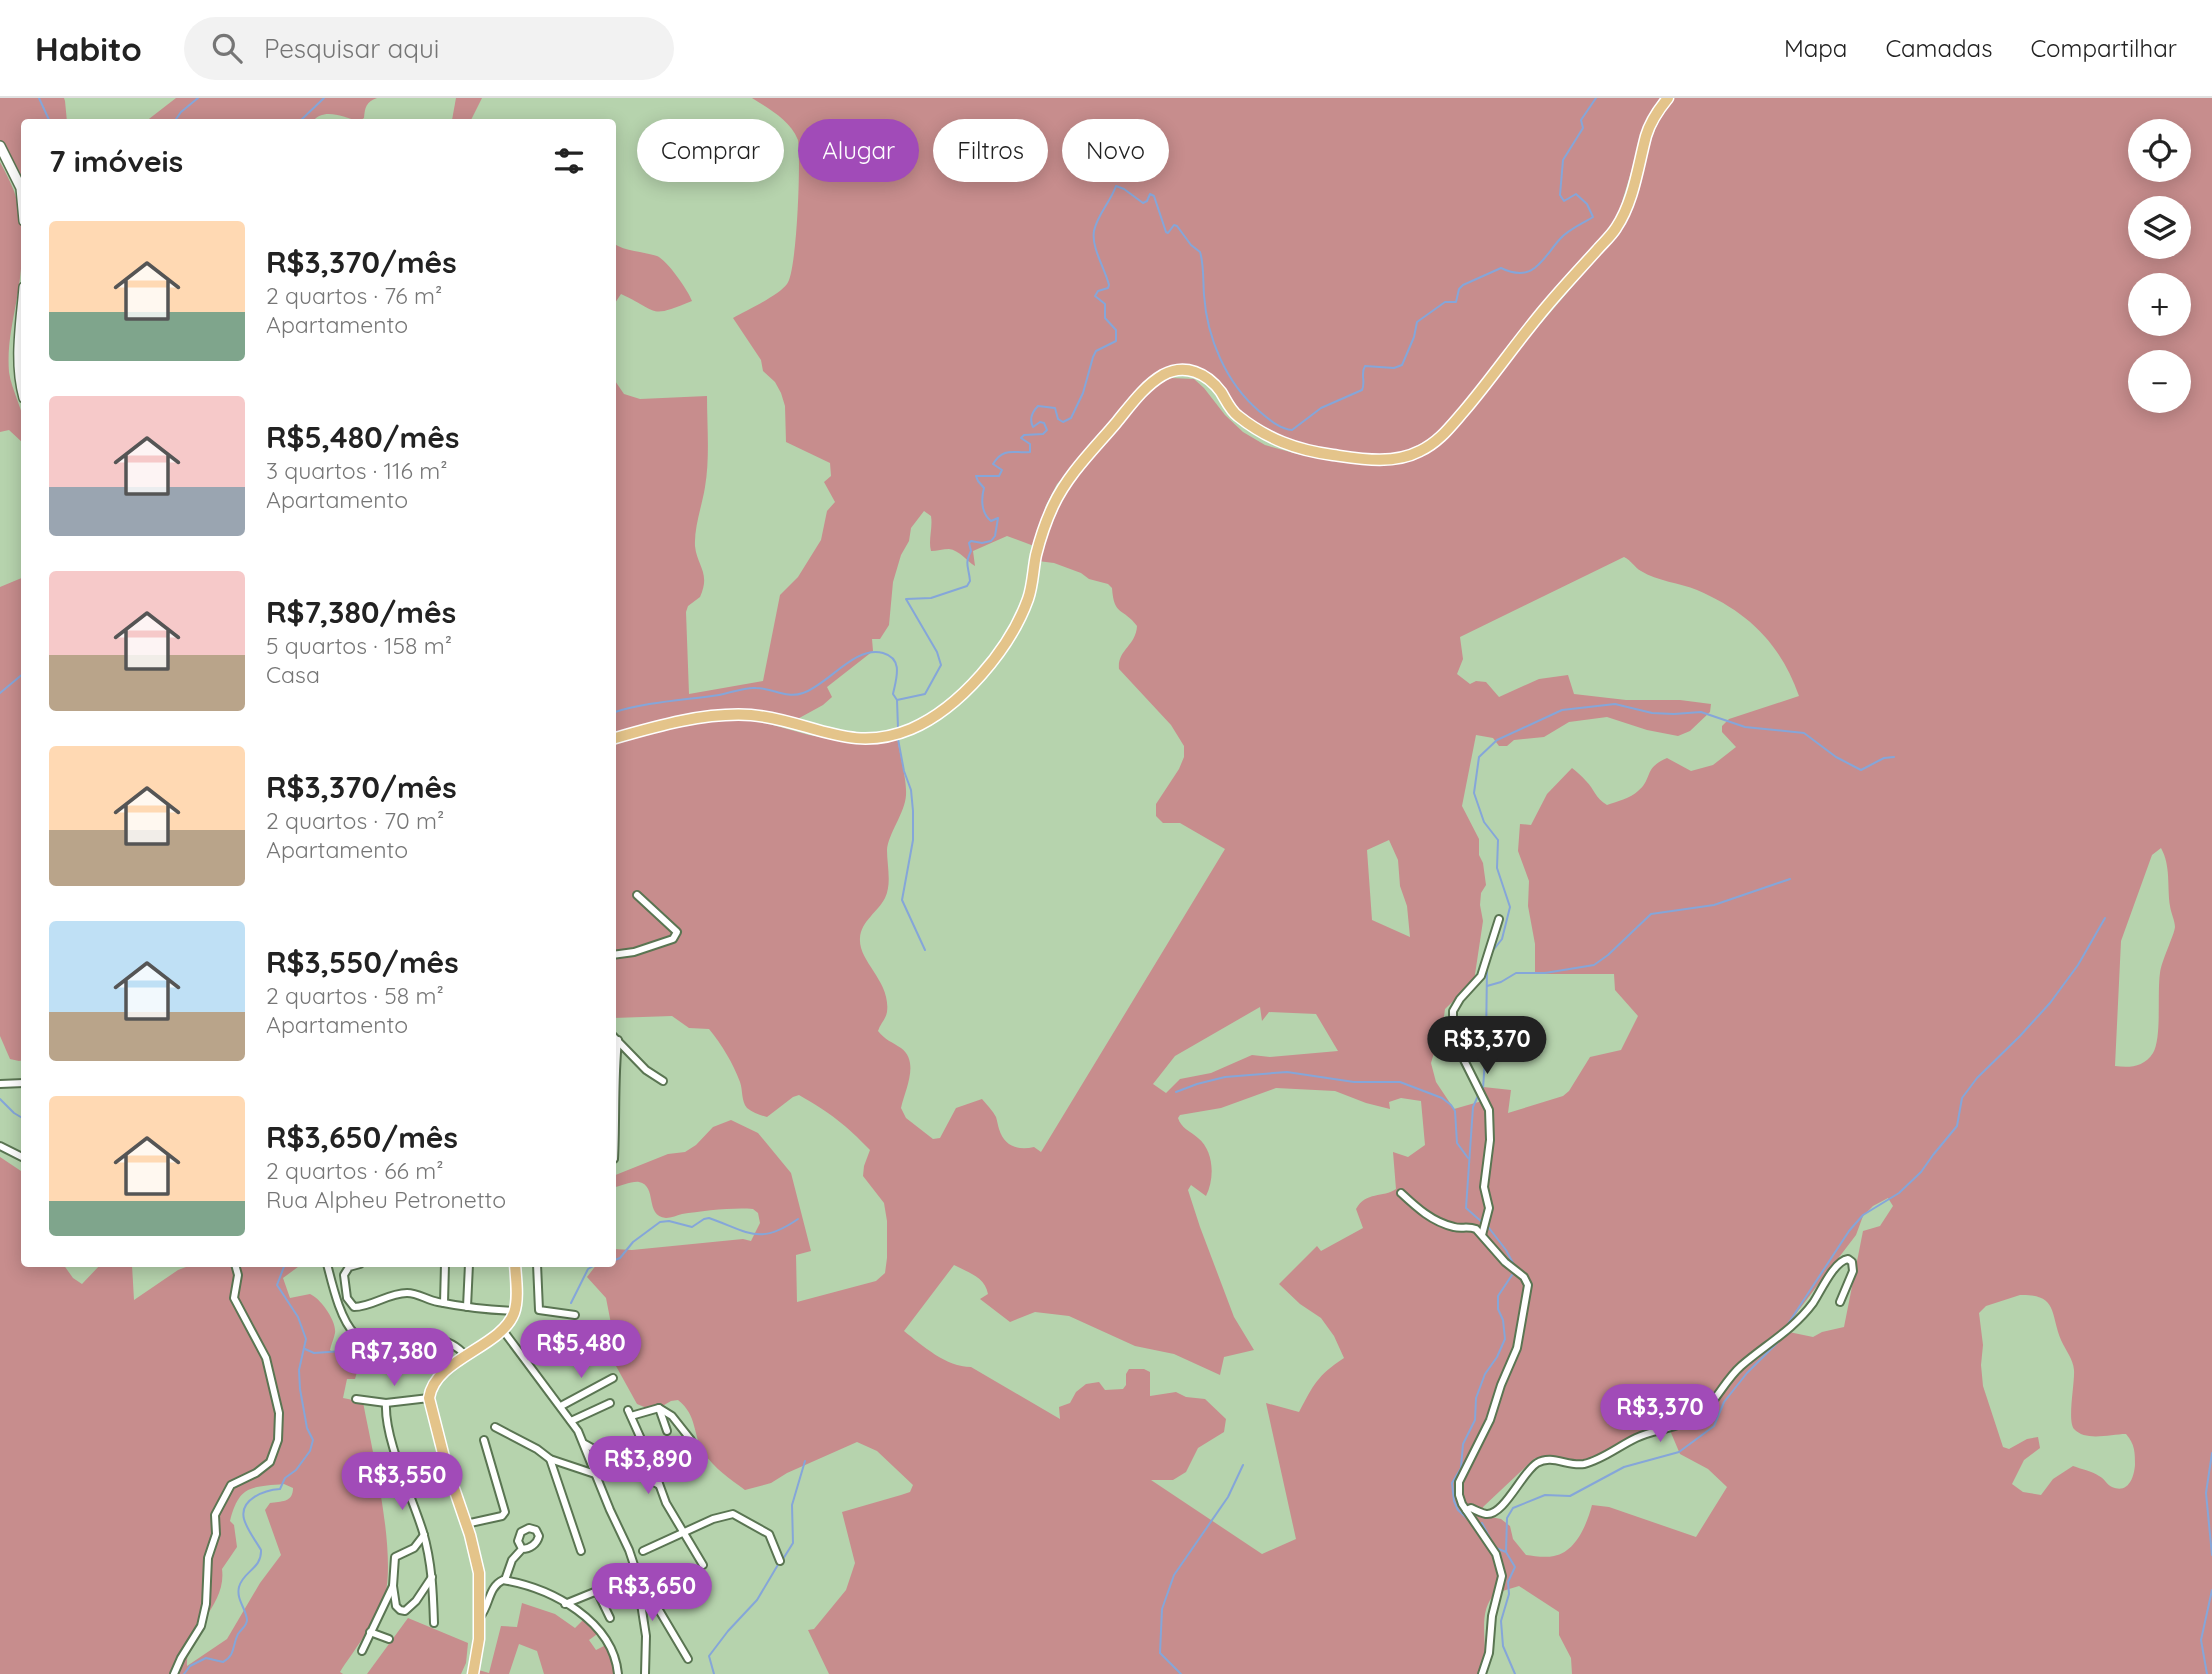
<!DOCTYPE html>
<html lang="pt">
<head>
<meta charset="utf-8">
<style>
  body { margin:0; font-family:Quicksand,sans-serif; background:#f2f2f2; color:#222; height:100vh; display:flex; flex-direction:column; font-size:26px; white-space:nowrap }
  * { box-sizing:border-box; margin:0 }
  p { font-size:23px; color:#767676 }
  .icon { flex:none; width:38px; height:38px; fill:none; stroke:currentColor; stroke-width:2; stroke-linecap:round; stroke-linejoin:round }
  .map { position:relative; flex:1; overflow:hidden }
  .sheet { position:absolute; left:21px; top:21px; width:595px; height:1148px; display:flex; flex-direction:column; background:#fff; border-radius:7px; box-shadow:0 4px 18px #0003 }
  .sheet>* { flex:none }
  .top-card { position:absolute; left:637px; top:21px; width:665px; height:63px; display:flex; gap:14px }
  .buttons { position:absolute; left:2128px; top:21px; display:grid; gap:14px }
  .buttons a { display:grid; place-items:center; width:63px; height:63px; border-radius:50%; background:#fff; box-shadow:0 4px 18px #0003; font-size:35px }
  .price { position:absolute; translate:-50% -60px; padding:0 16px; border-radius:24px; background:#a14bb8; color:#fff; font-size:23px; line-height:46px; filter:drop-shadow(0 2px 4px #0008) }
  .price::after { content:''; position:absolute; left:50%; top:42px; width:21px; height:16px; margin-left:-10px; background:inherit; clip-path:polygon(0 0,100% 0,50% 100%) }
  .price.on { background:#222; color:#fff }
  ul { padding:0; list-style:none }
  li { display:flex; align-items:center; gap:21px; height:175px; padding:0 28px }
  li span { display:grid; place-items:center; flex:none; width:196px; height:140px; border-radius:7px; color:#555 }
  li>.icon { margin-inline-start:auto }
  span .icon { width:84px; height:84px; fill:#fffc; stroke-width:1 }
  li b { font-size:30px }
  h2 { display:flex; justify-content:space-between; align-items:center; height:84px; padding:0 28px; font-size:30px }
  .chip { padding:0 24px; border-radius:32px; background:#fff; box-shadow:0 4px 18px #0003; font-size:24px; line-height:63px }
  .chip.on { background:#a14bb8; color:#fff }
  header { display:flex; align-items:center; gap:42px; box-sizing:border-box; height:98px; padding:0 35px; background:#fff; border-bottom:2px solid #e0e0e0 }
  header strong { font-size:33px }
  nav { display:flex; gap:38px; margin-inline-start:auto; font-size:24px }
  .search { width:490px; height:63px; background:#f2f2f2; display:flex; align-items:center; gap:18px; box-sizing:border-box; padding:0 24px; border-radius:38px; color:#767676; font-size:26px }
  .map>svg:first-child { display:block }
  .green { fill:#c78d8d; fill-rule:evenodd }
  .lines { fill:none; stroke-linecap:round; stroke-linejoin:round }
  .stream { stroke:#85a6d9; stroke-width:2 }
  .minor-casing { stroke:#5a7552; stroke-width:10 }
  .secondary-casing { stroke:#5a7552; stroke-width:12 }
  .primary-casing { stroke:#fff; stroke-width:13 }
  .minor { stroke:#fff; stroke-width:6 }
  .secondary { stroke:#fff; stroke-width:9 }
  .primary { stroke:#e4c48a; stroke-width:10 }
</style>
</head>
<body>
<header>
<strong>Habito</strong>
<div class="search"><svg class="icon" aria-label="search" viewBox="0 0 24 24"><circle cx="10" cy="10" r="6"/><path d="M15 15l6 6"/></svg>Pesquisar aqui</div>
<nav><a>Mapa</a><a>Camadas</a><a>Compartilhar</a></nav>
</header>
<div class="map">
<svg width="2212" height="1576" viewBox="0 0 2212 1576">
  <rect width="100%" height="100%" fill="#b6d3ad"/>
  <g class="green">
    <polygon points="0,0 64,0 65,3 67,24 24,24 24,99 17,69 0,42"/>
    <path d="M176 0H377C366 4 365 9 364 20L359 23C342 19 324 9 312 24H145Z"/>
    <polygon points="456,0 482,0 470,24 452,22"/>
    <path d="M752 0H1663L1639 48 1617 120 1607 138 1438 338 1414 352 1394 357 1338 356 1254 333 1212 284 1174 272 1128 304 1057 386 1046 407 1034 448 1007 438 973 453 975 468C967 463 959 452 949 451 943 451 937 453 931 453 928 442 933 430 931 418L924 413 911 430 909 443 901 457 893 484 889 527 880 541H872L873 553 827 589 832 599 823 607 792 624 738 612H719L613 637V280L624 296 640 301 707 298C707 327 710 360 705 389 702 408 694 429 695 448 697 468 711 475 700 499L688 508 686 514 689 596 763 583 780 497 798 479 821 442 827 413 835 404 824 384 831 378 830 365 786 344 785 308 781 295 775 284 763 273 761 262 733 220C747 212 778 198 787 186 797 174 801 62 798 42 790 22 769 11 752 0Z"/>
    <path d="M1673 0H2212V1576H1572L1571 1560 1559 1537V1514L1519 1488 1496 1495C1474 1515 1491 1551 1482 1576H829L808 1532 814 1531 846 1492 855 1465 842 1414 901 1397 910 1394 913 1387 877 1353 857 1344 787 1375 771 1385 745 1392C730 1381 714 1370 704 1355 692 1336 698 1318 678 1302L671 1303 654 1313 637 1306 616 1268 631 1253 613 1236 606 1200 587 1179 597 1166H612L614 1151 632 1152 743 1141 751 1143 760 1125 758 1115 753 1111C735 1109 701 1113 682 1116 678 1117 671 1120 666 1120 644 1118 658 1088 639 1084 632 1083 620 1088 613 1090V1078L668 1056 685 1054 696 1047 713 1029 731 1022 758 1035 791 1075 811 1153 796 1157 797 1204 876 1183 885 1175 887 1160V1123L884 1105 863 1078 864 1068 870 1052C846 1027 829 1014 799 997L793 999 767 1019C760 1017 753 1015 747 1010 741 1003 743 992 740 984 733 965 722 947 709 931L689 930 672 918 613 920V645L710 621 755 622 809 637 846 643 897 638C899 655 907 681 906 697 905 715 888 736 887 752 887 768 892 785 885 800 878 814 861 823 860 840 858 864 891 883 887 914 886 921 880 926 878 933 885 942 892 944 901 950 920 964 905 992 901 1010L906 1020 933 1041 940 1040 956 1010 982 1001C987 1007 993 1013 996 1019 997 1022 998 1028 999 1031 1004 1048 1018 1053 1034 1049L1041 1054 1225 751 1180 725H1163L1156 718V706L1179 671 1184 659V648L1171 627 1119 571C1117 552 1136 548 1137 528 1123 509 1114 519 1112 490L1108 486 1089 481 1081 475 1054 465 1038 463 1059 397 1155 288 1171 280 1194 281 1204 290 1225 317 1243 334 1265 347 1301 357 1367 366 1430 353 1453 333 1508 264 1613 141C1639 96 1642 43 1673 0ZM2140 33H2179V72H2140ZM2140 110H2179V149H2140ZM2140 187H2179V226H2140ZM2140 264H2179V303H2140ZM1624 459C1632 463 1634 469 1641 473 1657 483 1680 485 1697 492 1748 514 1780 545 1799 598L1729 621 1722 628V634L1736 649 1713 667 1691 673 1667 660C1643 670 1653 681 1638 693 1631 700 1616 704 1607 707 1595 700 1595 692 1586 683 1582 678 1577 674 1572 670L1547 696 1531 727 1520 726 1518 753 1529 783 1528 808 1535 846V876H1614L1615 892 1638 918 1621 952 1590 959 1569 993 1563 998 1508 1015 1511 992 1474 988 1482 1003 1454 1011 1436 984 1431 965 1438 941 1442 933 1445 911 1474 883 1483 823 1480 807 1481 795 1486 787 1483 765 1479 757V741L1462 708 1476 637 1493 640 1499 648H1507L1514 642 1544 639 1569 624 1607 619 1647 632 1678 638 1690 633 1710 614 1711 606 1680 602H1626L1574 596 1568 577 1539 581 1499 599 1486 584 1476 583 1470 586 1457 576 1463 561 1460 539ZM1389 742 1398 762 1400 788 1407 808 1410 839 1372 822 1367 752ZM2161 750C2171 768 2167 788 2170 808 2171 815 2175 823 2175 829 2174 838 2162 861 2160 875 2157 895 2162 940 2153 955 2144 969 2130 970 2115 968L2121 843 2152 757ZM1260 909 1262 923 1269 914 1316 916 1338 953 1270 959 1252 957 1211 975 1180 981 1166 995 1153 986 1175 958ZM1276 990 1335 993 1366 1005 1390 1011 1389 1004 1401 1000 1421 1003 1425 1047 1408 1059 1393 1054 1396 1091C1383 1100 1366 1093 1356 1111L1363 1130 1321 1153 1317 1148 1279 1186 1300 1206 1321 1220 1334 1238 1344 1260C1317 1278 1314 1286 1299 1314L1266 1305 1296 1441 1262 1456 1151 1382H1173L1186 1374 1198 1350 1224 1334 1226 1321 1205 1301 1186 1299 1176 1294 1150 1298V1274L1144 1271H1129L1126 1276V1287L1123 1291 1105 1292 1099 1284 1086 1286 1076 1294 1070 1305 1059 1309 1060 1321 971 1269C946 1269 923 1248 904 1233L954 1167C969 1175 985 1179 988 1196L980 1201 1010 1224 1035 1214 1069 1218 1135 1248 1174 1256 1220 1277 1224 1259 1254 1252 1234 1219 1200 1129 1188 1092 1191 1087 1206 1098C1215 1080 1214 1053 1198 1040 1190 1033 1181 1030 1178 1020L1180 1017 1221 1010ZM1888 1100 1893 1108 1880 1128 1863 1133 1844 1229 1822 1234 1813 1239 1789 1234 1791 1224 1798 1213 1856 1137 1863 1118 1873 1108ZM2020 1197C2058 1196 2050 1215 2061 1242 2066 1253 2073 1261 2074 1272 2075 1285 2067 1323 2074 1331 2086 1344 2110 1336 2126 1336 2135 1346 2135 1355 2135 1367 2134 1380 2128 1396 2112 1389 2107 1387 2104 1380 2099 1378 2092 1373 2081 1371 2073 1368L2053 1381 2041 1397 2023 1394 2012 1386 2024 1362 2040 1350 2038 1339 2027 1341 2009 1351 2003 1349 1983 1288 1981 1267 1983 1247 1979 1215 1986 1208ZM1669 1330 1680 1356 1708 1371 1727 1389 1696 1439 1609 1409 1592 1407C1587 1426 1576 1454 1554 1458 1545 1460 1534 1458 1526 1457L1513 1441 1510 1428 1501 1421 1491 1419 1484 1414 1483 1409 1535 1360 1575 1365 1600 1360 1637 1338Z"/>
    <path d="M0 64C5 73 10 83 14 93 26 127 23 170 16 205 12 228 7 249 9 274 12 297 31 323 23 345L9 332 0 334Z"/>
    <path d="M613 145C626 154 642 153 657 158 667 162 688 192 692 203 648 221 660 214 621 196L613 208Z"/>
    <polygon points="24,479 24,962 19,963 10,961 0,938 0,489"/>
    <path d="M0 1059 24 1075V1166H63L73 1180 82 1186 101 1166H130L132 1167 134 1202 178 1172 194 1166H302L283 1180 290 1200 310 1196C320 1200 337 1223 335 1235 334 1241 331 1246 330 1252L333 1254 359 1246 383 1243 366 1270 357 1274 355 1281H347L343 1300 363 1304C372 1352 399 1462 383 1505 376 1524 352 1555 340 1574L343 1576H0ZM284 1386 293 1390C293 1405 281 1403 270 1405L265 1412 281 1457 260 1485 227 1541 187 1568C185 1530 227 1509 222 1471L237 1449 234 1427 230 1423C239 1387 251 1389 284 1386Z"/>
    <polygon points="522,1505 555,1516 575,1530 585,1520 600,1534 589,1542 596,1552 608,1546 615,1576 544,1576 537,1553 519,1546 509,1576 474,1576 475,1571 489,1575 501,1528 517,1529"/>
    <polygon points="408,1520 468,1545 466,1565 461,1576 367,1576"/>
  </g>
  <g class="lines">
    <g class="stream">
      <polyline points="39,0 50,24"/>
      <polyline points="174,24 181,14 198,0"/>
      <polyline points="299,24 324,0"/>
      <polyline points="0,595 24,575"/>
      <path d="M897 602 925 596 941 567 937 554 906 501 931 500 967 488 970 483C969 469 964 467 971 453L969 445 971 443 982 445 991 443 995 438 998 420 991 423C981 415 981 401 984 390L978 383 976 378H999L1002 372 993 366C1004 348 1015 356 1030 354V346L1021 340 1024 337 1043 336 1047 332 1044 325 1040 324 1033 329C1029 321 1032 314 1038 308L1055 310 1058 321 1063 324 1071 320 1083 295 1093 259 1096 253 1116 243V232L1105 220V206L1095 198 1098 193 1108 190 1109 187C1105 171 1091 149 1094 133 1097 117 1111 103 1116 88L1124 91 1143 105 1147 103 1150 96 1154 98 1166 134 1168 135 1174 127 1177 128 1191 147 1200 154C1204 166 1203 184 1204 197 1207 240 1226 285 1259 313 1269 321 1279 331 1292 332L1321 310 1362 292C1366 284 1360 276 1365 268L1394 270 1402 267 1414 239 1417 224 1445 204H1456L1459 191 1463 187 1501 170C1534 186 1542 161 1560 141 1569 131 1582 126 1593 119L1587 106 1576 96 1564 103 1560 97 1563 62 1583 30 1581 22 1596 0"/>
      <path d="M612 615C644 604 686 602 719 597 731 595 744 589 756 590 773 590 786 601 803 595 828 587 855 547 883 555 904 561 896 581 893 596L897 602 898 630"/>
      <polyline points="898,641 904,673 911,692 913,713 913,742 902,802 925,852"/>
      <polyline points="1491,855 1502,841 1510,809 1497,770 1498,742 1484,724 1474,695 1479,659 1497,642 1562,612 1615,606 1652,615 1674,616 1701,614 1745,629 1804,635 1836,659 1861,672 1884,660 1894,659"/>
      <polyline points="1487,888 1501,884 1516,875 1545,875 1594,867 1608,857 1651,816 1714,807 1790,781"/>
      <polyline points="1483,991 1486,945 1487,870"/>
      <polyline points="1176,994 1197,986 1225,979 1287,974 1354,984 1400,984 1442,1000 1451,1007 1455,1013 1457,1045 1468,1060"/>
      <polyline points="1478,998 1473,1009 1466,1110 1483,1125"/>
      <polyline points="0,1001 14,1015 24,1021"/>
      <polyline points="1489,1130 1506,1152 1514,1167"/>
      <path d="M612 1163 620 1160 633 1144 660 1124 669 1123 692 1129 704 1121 709 1120C749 1134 759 1148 798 1121"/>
      <polyline points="571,1205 588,1171 597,1166"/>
      <polyline points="1786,1229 1849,1133 1863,1117 1899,1095 1921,1074 1933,1057 1957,1028 1962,1000 1977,980 2020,938 2050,905 2078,867 2105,820"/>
      <polyline points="305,1251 314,1255 343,1253"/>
      <polyline points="2212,1355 2206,1395 2212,1457"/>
      <polyline points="1471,1424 1458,1412 1454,1403 1452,1385 1461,1370 1463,1346 1475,1322 1476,1300 1485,1276 1497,1259 1505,1241 1503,1222 1498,1211 1498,1198 1512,1177"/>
      <polyline points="1482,1425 1493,1446"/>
      <polyline points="1496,1450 1506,1454 1515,1469 1508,1484 1509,1496 1501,1523 1503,1548 1515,1576"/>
      <polyline points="1506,1454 1507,1420 1513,1410 1545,1397 1570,1398 1624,1369 1679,1354 1714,1328 1724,1304 1747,1275 1779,1243"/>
      <polyline points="783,1461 793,1445 792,1407 805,1363"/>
      <path d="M184 1576 190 1568 206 1560 223 1564C236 1557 232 1547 238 1536 241 1531 247 1528 247 1522 246 1510 236 1502 239 1489 243 1473 262 1471 261 1452 256 1443 247 1432 244 1421 239 1401 265 1392 280 1391L285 1380 296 1372 310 1353 313 1342 307 1330 300 1291 299 1272 306 1241 298 1219 277 1187 285 1166"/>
      <polyline points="714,1576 709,1558 728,1533 757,1502 779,1465"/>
      <polyline points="1181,1576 1160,1555 1162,1511 1174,1477 1228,1399 1243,1367"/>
      <polyline points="2207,1576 2201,1542 2212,1492"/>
    </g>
    <g class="minor-casing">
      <g id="minor">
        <polyline points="612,857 634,854 673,841 677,834 637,797"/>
        <polyline points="612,937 646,972 663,983"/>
        <polyline points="0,986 24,985"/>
        <polyline points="0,1048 24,1060"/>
        <path d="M612 1060 614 1061C616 1021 614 981 618 942"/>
        <path d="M1401 1095C1416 1109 1432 1124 1454 1129 1461 1131 1468 1128 1476 1131L1505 1164 1524 1179 1528 1187 1517 1250 1501 1287 1490 1322 1459 1384V1397L1462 1406 1496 1456 1502 1478 1492 1518 1489 1555 1482 1576"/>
        <polyline points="1482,1137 1489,1110 1484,1089 1490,1042 1489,1012 1464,962 1453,921 1453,913 1460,901 1481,878 1499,821"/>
        <path d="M327 1166C332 1185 340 1222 355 1236 373 1253 434 1220 466 1258"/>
        <path d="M360 1166 349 1169 344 1177 347 1200 354 1209C372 1209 388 1195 407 1195 418 1195 427 1202 438 1204 463 1209 489 1212 515 1213"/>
        <polyline points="537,1166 539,1212 575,1217"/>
        <polyline points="444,1205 445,1166"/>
        <polyline points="467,1209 469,1166"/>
        <polyline points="502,1231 578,1333 610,1412 629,1452 636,1473 646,1538 645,1576"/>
        <polyline points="356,1301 386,1305 429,1300"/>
        <path d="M386 1305C384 1341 412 1398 423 1434 432 1465 433 1494 434 1525"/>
        <polyline points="561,1308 613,1280"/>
        <polyline points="659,1310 667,1333"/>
        <polyline points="628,1312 650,1361 666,1405 703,1467"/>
        <polyline points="631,1318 659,1310 672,1318 691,1342"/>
        <polyline points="571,1323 610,1305"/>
        <polyline points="495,1329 537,1351 550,1361 595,1376"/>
        <polyline points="585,1346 659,1387"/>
        <polyline points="550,1361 581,1453"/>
        <path d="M1466 1412 1471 1410C1475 1412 1481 1415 1486 1416 1504 1418 1522 1374 1537 1365 1552 1356 1568 1369 1584 1366 1602 1362 1619 1348 1636 1340 1655 1331 1677 1331 1696 1319 1716 1306 1723 1284 1741 1268 1765 1247 1793 1232 1813 1205 1821 1193 1834 1163 1848 1161L1852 1164 1853 1173 1840 1204"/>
        <polyline points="466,1426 502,1418 505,1414 484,1342"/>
        <polyline points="643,1453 713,1421 733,1416 769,1436 780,1463"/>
        <polyline points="637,1475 688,1561"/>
        <path d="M505 1482 512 1462 522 1451C530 1451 537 1446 539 1438L536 1432 529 1430 521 1434 518 1443 522 1451"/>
        <polyline points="393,1488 396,1508 400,1512 405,1513 416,1503 432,1479"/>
        <polyline points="565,1506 597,1493 610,1520"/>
        <path d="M480 1519C490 1507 488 1489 503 1482 552 1490 613 1523 618 1576"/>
        <polyline points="370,1534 389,1541"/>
        <polyline points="362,1553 393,1488 395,1459 414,1450 424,1437"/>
        <polyline points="174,1576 181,1560 201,1528 206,1506 208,1460 216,1436 215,1417 231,1387 256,1375 270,1364 278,1342 279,1315 266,1260 234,1200 238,1177 235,1166"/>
      </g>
    </g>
    <g class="secondary-casing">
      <g id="secondary">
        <polyline points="0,48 21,90 24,123"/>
        <path d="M24 189C21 226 14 264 24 300"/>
      </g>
    </g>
    <g class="primary-casing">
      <g id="primary">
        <path d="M612 641C657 628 705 614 751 617 811 622 849 657 911 631 960 610 1010 551 1028 501 1033 487 1033 471 1036 457 1040 441 1046 423 1053 408 1068 376 1094 351 1116 325 1130 308 1144 288 1163 277 1185 265 1207 275 1221 294 1226 302 1230 312 1238 318 1267 341 1296 352 1333 357 1361 361 1393 367 1420 353 1439 344 1450 329 1464 313 1493 279 1518 242 1547 208 1563 189 1580 171 1597 152 1603 145 1611 138 1616 130 1634 103 1638 68 1646 38 1650 24 1659 11 1668 0"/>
        <path d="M473 1576 479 1541V1475L470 1437 446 1367 429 1300C435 1260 501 1250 514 1215 519 1201 516 1181 515 1166"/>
      </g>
    </g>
    <use href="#minor" class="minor"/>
    <use href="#secondary" class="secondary"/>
    <use href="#primary" class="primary"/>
  </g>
</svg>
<div class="buttons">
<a><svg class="icon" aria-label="locate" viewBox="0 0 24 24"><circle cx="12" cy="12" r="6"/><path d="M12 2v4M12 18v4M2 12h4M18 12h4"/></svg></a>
<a><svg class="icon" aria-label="layers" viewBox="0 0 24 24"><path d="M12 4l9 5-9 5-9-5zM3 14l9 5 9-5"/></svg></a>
<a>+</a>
<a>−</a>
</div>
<b class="price on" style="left:1487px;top:978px">R$3,370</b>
<b class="price" style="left:581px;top:1282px">R$5,480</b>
<b class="price" style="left:394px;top:1290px">R$7,380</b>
<b class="price" style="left:1660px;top:1346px">R$3,370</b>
<b class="price" style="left:648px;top:1398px">R$3,890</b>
<b class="price" style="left:402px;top:1414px">R$3,550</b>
<b class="price" style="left:652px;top:1525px">R$3,650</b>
<div class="top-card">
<a class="chip">Comprar</a>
<a class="chip on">Alugar</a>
<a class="chip">Filtros</a>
<a class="chip">Novo</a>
</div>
<section class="sheet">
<h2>7 imóveis<svg class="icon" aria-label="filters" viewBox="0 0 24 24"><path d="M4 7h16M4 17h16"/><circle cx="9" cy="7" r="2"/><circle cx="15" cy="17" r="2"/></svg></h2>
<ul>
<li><span style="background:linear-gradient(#ffd9b3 65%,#7fa58c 0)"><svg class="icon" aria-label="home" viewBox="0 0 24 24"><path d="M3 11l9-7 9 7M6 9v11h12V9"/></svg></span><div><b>R$3,370/mês</b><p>2 quartos · 76 m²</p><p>Apartamento</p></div></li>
<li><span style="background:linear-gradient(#f6c9c9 65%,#9aa5b1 0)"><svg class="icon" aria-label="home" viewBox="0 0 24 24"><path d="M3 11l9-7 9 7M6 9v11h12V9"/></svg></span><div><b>R$5,480/mês</b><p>3 quartos · 116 m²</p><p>Apartamento</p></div></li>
<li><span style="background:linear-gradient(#f6c9c9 60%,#b9a48a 0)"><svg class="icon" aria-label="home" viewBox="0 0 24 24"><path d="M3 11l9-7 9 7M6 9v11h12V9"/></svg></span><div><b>R$7,380/mês</b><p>5 quartos · 158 m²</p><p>Casa</p></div></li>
<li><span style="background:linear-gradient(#ffd9b3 60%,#b9a48a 0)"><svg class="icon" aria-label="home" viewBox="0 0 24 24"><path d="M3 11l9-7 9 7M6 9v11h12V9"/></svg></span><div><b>R$3,370/mês</b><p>2 quartos · 70 m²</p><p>Apartamento</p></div></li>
<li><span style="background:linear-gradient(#bfe0f5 65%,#b9a48a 0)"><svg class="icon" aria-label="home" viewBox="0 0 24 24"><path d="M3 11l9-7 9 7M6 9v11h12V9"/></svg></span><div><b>R$3,550/mês</b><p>2 quartos · 58 m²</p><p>Apartamento</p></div></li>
<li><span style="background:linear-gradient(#ffd9b3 75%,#7fa58c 0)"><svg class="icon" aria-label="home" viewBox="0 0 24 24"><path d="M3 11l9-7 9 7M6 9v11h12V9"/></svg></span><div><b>R$3,650/mês</b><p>2 quartos · 66 m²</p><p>Rua Alpheu Petronetto</p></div></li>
</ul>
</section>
</div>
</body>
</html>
